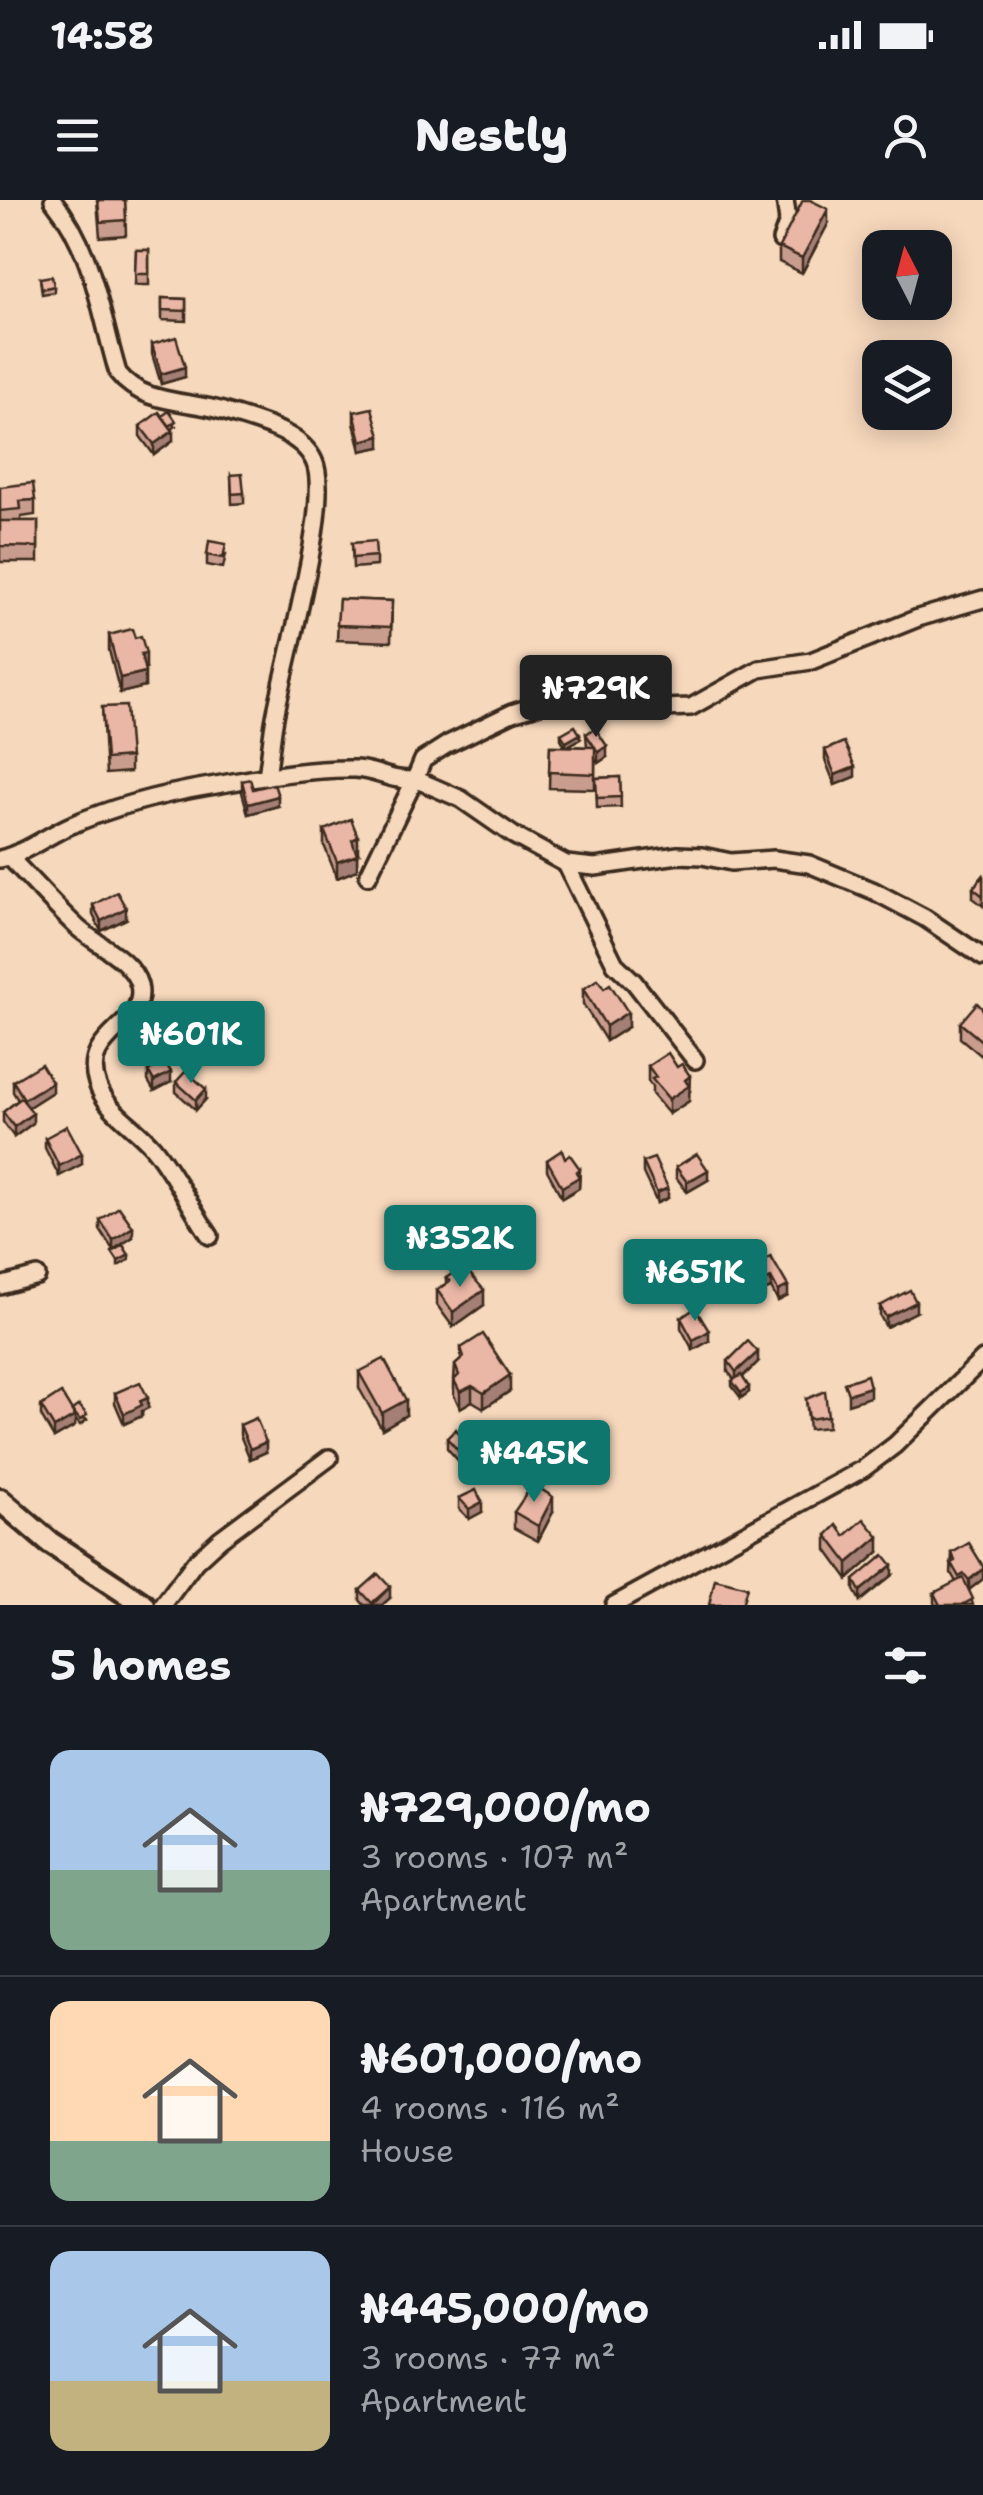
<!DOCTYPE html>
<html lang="en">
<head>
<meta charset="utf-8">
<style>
  body { margin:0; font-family:"Shantell Sans",sans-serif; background:#242831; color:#f1f3f6; height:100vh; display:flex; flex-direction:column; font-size:38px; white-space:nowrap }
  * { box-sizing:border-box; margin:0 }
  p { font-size:32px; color:#9ea1a6 }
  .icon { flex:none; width:55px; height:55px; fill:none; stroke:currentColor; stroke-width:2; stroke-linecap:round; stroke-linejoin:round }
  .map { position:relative; height:1405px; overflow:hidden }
  .sheet { display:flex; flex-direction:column; background:#171b24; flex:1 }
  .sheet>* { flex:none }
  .needle { width:65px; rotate:354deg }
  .buttons { position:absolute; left:862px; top:30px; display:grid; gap:20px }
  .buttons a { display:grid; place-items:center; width:90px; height:90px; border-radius:20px; background:#171b24; box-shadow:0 5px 25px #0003; font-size:50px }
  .price { position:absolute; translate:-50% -85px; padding:0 22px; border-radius:10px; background:#0f766e; color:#fff; font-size:32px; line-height:65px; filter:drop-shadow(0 2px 5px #0008) }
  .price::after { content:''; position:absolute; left:50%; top:60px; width:30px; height:22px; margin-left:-15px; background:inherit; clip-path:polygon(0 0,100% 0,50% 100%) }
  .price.current { background:#222; color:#fff }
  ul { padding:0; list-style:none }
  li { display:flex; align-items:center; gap:30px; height:250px; padding:0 50px }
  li+li { border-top:2px solid #363941 }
  li span { display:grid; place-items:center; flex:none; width:280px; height:200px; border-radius:20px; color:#555 }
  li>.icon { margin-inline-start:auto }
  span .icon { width:120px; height:120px; fill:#fffc; stroke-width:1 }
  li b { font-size:42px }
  h2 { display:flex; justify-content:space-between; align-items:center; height:120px; padding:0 50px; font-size:42px }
  .status { display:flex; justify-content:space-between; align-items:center; height:70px; padding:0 50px; background:#171b24; direction:ltr }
  .status svg { height:28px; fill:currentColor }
  header { display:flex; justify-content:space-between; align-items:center; height:130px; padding:0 50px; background:#171b24; font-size:45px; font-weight:800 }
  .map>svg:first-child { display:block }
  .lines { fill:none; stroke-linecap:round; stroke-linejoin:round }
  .minor-casing { stroke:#3b2a1e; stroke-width:22 }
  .major-casing { stroke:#3b2a1e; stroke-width:28 }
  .minor { stroke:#f6d8bc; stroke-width:15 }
  .major { stroke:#f6d8bc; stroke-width:20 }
  .wall { fill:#c99d8e; stroke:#3b2a1e; stroke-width:2.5 }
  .shaded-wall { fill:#a47f74; stroke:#3b2a1e; stroke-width:2.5 }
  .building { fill:#eab6a5; stroke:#3b2a1e; stroke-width:2.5 }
</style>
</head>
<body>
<div class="status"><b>14:58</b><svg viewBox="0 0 49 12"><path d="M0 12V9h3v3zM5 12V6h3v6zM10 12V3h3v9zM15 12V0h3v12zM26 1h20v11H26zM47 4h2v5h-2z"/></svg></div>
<header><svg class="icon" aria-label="menu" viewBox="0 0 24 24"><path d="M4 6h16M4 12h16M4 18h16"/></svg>Nestly<svg class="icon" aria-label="person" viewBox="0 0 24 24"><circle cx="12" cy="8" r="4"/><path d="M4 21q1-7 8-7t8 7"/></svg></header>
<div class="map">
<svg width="983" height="1405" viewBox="0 0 983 1405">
  <rect width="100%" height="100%" fill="#f6d8bc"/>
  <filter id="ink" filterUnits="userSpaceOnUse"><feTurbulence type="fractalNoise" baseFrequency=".01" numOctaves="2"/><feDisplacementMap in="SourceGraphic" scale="20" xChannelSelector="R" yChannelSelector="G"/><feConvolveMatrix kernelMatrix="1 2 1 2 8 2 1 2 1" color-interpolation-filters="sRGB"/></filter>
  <g filter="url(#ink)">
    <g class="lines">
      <g class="minor-casing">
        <g id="minor">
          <path d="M53 0C94 51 100 113 118 173 143 205 188 200 223 211 252 221 300 230 314 261 333 300 282 472 274 523 271 541 270 558 267 576"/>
          <polyline points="781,40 788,21 785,0"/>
          <path d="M9 657C32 680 54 706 78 728 97 745 132 759 139 785 149 826 80 833 97 883 106 911 133 924 152 946 173 971 191 1008 210 1036"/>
          <path d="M0 659C25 653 47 636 69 626 114 606 162 594 210 586 257 578 307 568 355 569 377 570 394 583 415 579L423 560 448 544 512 513 543 503 565 499 662 508 691 507 759 469 811 461 918 418 983 399"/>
          <polyline points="566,664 615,764 634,782 695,860"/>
          <polyline points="368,676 415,579 461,599 513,635 566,664 595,667 678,655 702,656 731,662 774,659 809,664 874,691 925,718 983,757"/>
          <polyline points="0,1086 37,1076"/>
          <polyline points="163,1405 195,1362 220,1339 329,1258"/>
          <polyline points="614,1405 863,1269 895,1245 983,1159"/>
        </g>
      </g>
      <g class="major-casing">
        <polyline id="major" points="0,1300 49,1342 144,1405"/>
      </g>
      <use href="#minor" class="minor"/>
      <use href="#major" class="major"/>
    </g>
    <g class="wall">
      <polygon points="97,0 125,0 126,35 100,37"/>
      <polygon points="828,24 802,73 779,62 779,47"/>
      <polygon points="136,50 149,50 149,85 135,85"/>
      <polygon points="40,78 54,86 54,92 42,94"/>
      <polygon points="162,98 186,99 186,121 162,120"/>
      <polygon points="152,144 185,177 161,184 152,154"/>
      <polygon points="354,212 380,247 361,251 354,223"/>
      <polygon points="162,216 176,226 172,229 173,241 154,255 140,236 140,226"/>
      <polygon points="231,275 244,293 244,303 232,304"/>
      <polygon points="0,287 35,300 35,315 21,317 21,321 38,321 38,362 0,362"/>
      <polygon points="352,343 376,356 376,366 353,368"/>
      <polygon points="226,354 223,368 207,365 207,355"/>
      <polygon points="339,399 392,401 391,442 337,440"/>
      <polygon points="109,435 146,468 144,469 145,487 120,493 109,450"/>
      <polygon points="102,507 130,557 130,572 106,574"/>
      <polygon points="561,534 580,539 568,546 587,547 586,534 607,557 598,563 595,559 595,589 549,588 550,546 565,546 561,539"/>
      <polygon points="825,550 855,577 835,585 825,560"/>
      <polygon points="620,577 621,607 597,608 596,578"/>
      <polygon points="242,581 278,606 248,614 242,592"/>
      <polygon points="324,630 358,653 357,653 357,670 337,678 324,645"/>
      <polygon points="983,676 983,706 973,698 973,688"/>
      <polygon points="93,705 126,719 101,731 93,715"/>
      <polygon points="583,789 628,827 606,841 583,804"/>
      <polygon points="983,809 983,857 960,838 960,823"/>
      <polygon points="137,839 163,844 147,858 137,849"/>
      <polygon points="648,866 690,891 689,892 689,901 669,914 652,894 652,887 648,881"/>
      <polygon points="148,871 171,882 154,891 148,881"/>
      <polygon points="13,881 52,892 28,907 33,923 14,937 3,922 3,912 18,900 13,892"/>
      <polygon points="176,882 206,899 196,910 176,892"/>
      <polygon points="45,938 82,964 59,976 45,948"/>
      <polygon points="565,958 580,969 579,988 562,998 547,970 547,960"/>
      <polygon points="643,962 668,998 657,1003 643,973"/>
      <polygon points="676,967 708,980 687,992 676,977"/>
      <polygon points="100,1020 133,1037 113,1050 100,1030"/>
      <polygon points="771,1057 788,1096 778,1101 771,1088 761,1092 753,1076 753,1066"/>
      <polygon points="458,1074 484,1105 453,1127 437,1105 437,1090 446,1084 446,1078"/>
      <polygon points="880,1106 916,1112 886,1127 880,1116"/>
      <polygon points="681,1118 709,1141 693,1150 681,1128"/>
      <polygon points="461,1148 510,1191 484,1208 472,1201 460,1208 454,1195 454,1180 455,1165 461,1160"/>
      <polygon points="728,1161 758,1162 743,1177 749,1192 741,1198 732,1186 732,1181 734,1179 728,1172"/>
      <polygon points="359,1172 406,1215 382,1229 359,1188"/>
      <polygon points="115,1193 148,1208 142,1211 142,1216 124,1224 115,1203"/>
      <polygon points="806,1199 828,1216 828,1227 809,1229"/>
      <polygon points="41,1206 72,1210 87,1220 80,1225 75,1219 75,1226 54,1238 41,1216"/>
      <polygon points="240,1225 266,1252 250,1259 240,1235"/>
      <polygon points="447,1238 471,1259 463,1266 447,1248"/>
      <polygon points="459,1298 482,1312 469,1319 459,1309"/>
      <polygon points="514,1312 553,1312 538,1341 514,1328"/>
      <polygon points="827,1335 845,1336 879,1352 848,1379 827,1350"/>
      <polygon points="952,1353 983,1366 983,1379 969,1390 973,1405 935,1405 934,1403 934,1393 956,1382 951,1373"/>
      <polygon points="892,1375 860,1401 854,1390 854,1380"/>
      <polygon points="360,1390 390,1398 382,1405 364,1405 360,1400"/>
    </g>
    <g class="shaded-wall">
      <polygon points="828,9 828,24 802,73 802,58"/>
      <polygon points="185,167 185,177 161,184 161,174"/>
      <polygon points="173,231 173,241 154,255 154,244"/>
      <polygon points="380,236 380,247 361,251 361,241"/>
      <polygon points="146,453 146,468 141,470 141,454"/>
      <polygon points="145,472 145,487 120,493 120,478"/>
      <polygon points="580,534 580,539 566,547 566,542"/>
      <polygon points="607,546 607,557 598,563 598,552"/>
      <polygon points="855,567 855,577 835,585 835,575"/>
      <polygon points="278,596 278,606 248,614 248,604"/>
      <polygon points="358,637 358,653 352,655 352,640"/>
      <polygon points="357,655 357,670 337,678 337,662"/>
      <polygon points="126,708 126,719 101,731 101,721"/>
      <polygon points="628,812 628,827 606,841 606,826"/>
      <polygon points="163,833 163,844 147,858 147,848"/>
      <polygon points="171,872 171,882 154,891 154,881"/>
      <polygon points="690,876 689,901 669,914 669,899 685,880"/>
      <polygon points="52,882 52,892 24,910 24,899"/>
      <polygon points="206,889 206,899 196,910 196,900"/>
      <polygon points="33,913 33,923 14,937 14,927"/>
      <polygon points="82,954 82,964 59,976 59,966"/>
      <polygon points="580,969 579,988 562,998 562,987"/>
      <polygon points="708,970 708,980 687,992 687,982"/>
      <polygon points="668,988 668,998 657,1003 657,993"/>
      <polygon points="133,1027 133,1037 113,1050 113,1040"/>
      <polygon points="129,1055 129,1060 118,1066 118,1061"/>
      <polygon points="771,1078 771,1088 761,1092 761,1082"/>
      <polygon points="788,1086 788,1096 778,1101 778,1091"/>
      <polygon points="484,1090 484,1105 453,1127 453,1112"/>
      <polygon points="916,1102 916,1112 886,1127 886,1117"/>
      <polygon points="709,1131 709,1141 693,1150 693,1140"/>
      <polygon points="758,1152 758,1162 736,1183 736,1172"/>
      <polygon points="510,1175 510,1191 484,1208 484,1193"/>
      <polygon points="472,1186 472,1201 460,1208 460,1192"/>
      <polygon points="749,1187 749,1192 741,1198 741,1193"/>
      <polygon points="870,1187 870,1197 848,1204 848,1194"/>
      <polygon points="148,1198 148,1208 142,1211 142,1216 124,1224 124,1214 140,1201"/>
      <polygon points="406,1200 406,1215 382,1229 382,1213"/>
      <polygon points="75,1216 75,1226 54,1238 54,1228"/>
      <polygon points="266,1242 266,1252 250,1259 250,1249"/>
      <polygon points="471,1249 471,1259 463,1266 463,1256"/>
      <polygon points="553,1297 553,1312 538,1341 538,1326"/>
      <polygon points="482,1302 482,1312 469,1319 469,1309"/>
      <polygon points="879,1337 879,1352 848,1379 848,1363"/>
      <polygon points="892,1365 892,1375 860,1401 860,1391"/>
      <polygon points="983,1369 983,1379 969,1390 969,1380"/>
      <polygon points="390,1387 390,1398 382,1405 372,1405"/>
    </g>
    <g class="building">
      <polygon points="98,0 125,0 126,20 100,22"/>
      <polygon points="803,0 810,0 828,9 802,58 779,47"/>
      <polygon points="136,50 149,50 149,74 135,74"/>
      <polygon points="52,76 54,86 42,89 40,78"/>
      <polygon points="162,98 186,99 186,111 162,110"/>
      <polygon points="176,137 185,167 161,174 152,144"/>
      <polygon points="372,208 380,236 361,241 354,212"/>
      <polygon points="169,211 176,221 170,226 162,216"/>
      <polygon points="159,212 173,231 154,244 140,226"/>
      <polygon points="242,274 244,293 232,294 231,275"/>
      <polygon points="33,283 35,300 20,301 21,309 0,311 0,287"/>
      <polygon points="0,321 38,321 38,347 0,346"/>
      <polygon points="209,341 226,344 223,358 207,355"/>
      <polygon points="375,341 376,356 353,358 352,343"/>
      <polygon points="339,399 392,401 391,427 337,425"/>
      <polygon points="132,429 135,438 141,436 146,453 141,454 145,472 120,478 109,435"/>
      <polygon points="126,506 130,557 106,559 102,507"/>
      <polygon points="575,526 580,534 566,542 561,534"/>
      <polygon points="595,528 607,546 598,552 586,534"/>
      <polygon points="844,542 855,567 835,575 825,550"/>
      <polygon points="550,546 595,547 595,574 549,572"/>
      <polygon points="620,577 621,597 597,598 596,578"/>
      <polygon points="250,579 253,589 274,584 278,596 248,604 242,581"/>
      <polygon points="351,619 358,637 352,640 357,655 337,662 324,630"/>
      <polygon points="983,676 983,696 973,688"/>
      <polygon points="117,692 126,708 101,721 93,705"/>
      <polygon points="598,779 604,788 610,784 628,812 606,826 583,789"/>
      <polygon points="977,803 983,809 983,842 960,823"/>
      <polygon points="153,824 163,833 147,848 137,839"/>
      <polygon points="668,853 677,867 682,864 690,876 685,880 689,886 669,899 652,879 656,877 648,866"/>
      <polygon points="165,862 171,872 154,881 148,871"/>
      <polygon points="41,864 52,882 24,899 13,881"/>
      <polygon points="186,871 206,889 196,900 176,882"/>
      <polygon points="21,898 33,913 14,927 3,912"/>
      <polygon points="67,926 82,954 59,966 45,938"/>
      <polygon points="562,950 565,958 570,955 580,969 576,972 579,977 562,987 547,960"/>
      <polygon points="697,954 708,970 687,982 676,967"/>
      <polygon points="654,958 668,988 657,993 643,962"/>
      <polygon points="119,1007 133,1027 113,1040 100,1020"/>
      <polygon points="123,1045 129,1055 118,1061 112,1052"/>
      <polygon points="771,1057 788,1086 778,1091 771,1078 761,1082 753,1066"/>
      <polygon points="465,1068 484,1090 453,1112 437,1090 450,1081 446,1078 456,1071 458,1074"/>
      <polygon points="910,1090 916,1102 886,1117 880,1106"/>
      <polygon points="695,1108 709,1131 693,1140 681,1118"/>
      <polygon points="483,1134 510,1175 484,1193 472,1186 460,1192 454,1180 459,1175 455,1165 464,1157 461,1148"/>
      <polygon points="748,1141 758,1152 736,1172 728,1161"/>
      <polygon points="384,1159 406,1200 382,1213 359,1172"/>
      <polygon points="741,1175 749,1187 741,1193 732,1181"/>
      <polygon points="867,1175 870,1187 848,1194 844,1183"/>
      <polygon points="140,1182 148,1198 140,1201 142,1205 124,1214 115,1193"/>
      <polygon points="825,1191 828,1216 809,1219 806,1199"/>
      <polygon points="61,1193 75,1216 54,1228 41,1206"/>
      <polygon points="79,1205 87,1215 80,1220 72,1210"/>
      <polygon points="256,1218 266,1242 250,1249 240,1225"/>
      <polygon points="456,1229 471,1249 463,1256 447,1238"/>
      <polygon points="533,1284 553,1297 538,1326 514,1312"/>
      <polygon points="476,1290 482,1302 469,1309 459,1298"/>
      <polygon points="864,1319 879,1337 848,1363 827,1335 837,1325 845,1336"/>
      <polygon points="969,1343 983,1366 983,1369 969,1380 964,1374 959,1377 951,1363 955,1361 952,1353"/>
      <polygon points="884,1355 892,1365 860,1391 854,1380"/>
      <polygon points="378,1374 390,1387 372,1403 360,1390"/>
      <polygon points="963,1378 973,1399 962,1405 940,1405 934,1393"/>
      <polygon points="715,1379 747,1387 742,1405 709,1405"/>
    </g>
  </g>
</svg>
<div class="buttons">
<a><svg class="needle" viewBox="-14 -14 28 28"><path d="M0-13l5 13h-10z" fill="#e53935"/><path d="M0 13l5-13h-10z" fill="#9ea1a6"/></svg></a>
<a><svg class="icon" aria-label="layers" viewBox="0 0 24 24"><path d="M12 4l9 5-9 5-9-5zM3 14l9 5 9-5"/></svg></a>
</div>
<b class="price current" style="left:596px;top:540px">₦729K</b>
<b class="price" style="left:191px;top:886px">₦601K</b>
<b class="price" style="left:460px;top:1090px">₦352K</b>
<b class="price" style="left:695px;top:1124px">₦651K</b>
<b class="price" style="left:534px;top:1305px">₦445K</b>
</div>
<section class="sheet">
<h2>5 homes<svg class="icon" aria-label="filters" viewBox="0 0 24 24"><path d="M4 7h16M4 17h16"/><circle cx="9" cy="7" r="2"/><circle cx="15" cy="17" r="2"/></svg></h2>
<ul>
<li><span style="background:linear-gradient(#a9c7e8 60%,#7fa58c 0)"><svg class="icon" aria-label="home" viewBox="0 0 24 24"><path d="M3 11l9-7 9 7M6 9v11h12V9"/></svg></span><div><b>₦729,000/mo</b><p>3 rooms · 107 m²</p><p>Apartment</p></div></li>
<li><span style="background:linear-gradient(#ffd9b3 70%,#7fa58c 0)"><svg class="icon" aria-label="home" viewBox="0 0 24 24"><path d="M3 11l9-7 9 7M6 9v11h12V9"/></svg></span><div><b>₦601,000/mo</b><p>4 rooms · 116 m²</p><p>House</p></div></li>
<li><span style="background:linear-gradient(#a9c7e8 65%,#c2b280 0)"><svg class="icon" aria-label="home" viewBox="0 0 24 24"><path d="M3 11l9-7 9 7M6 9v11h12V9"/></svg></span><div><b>₦445,000/mo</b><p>3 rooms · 77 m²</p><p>Apartment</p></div></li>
</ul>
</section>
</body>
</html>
